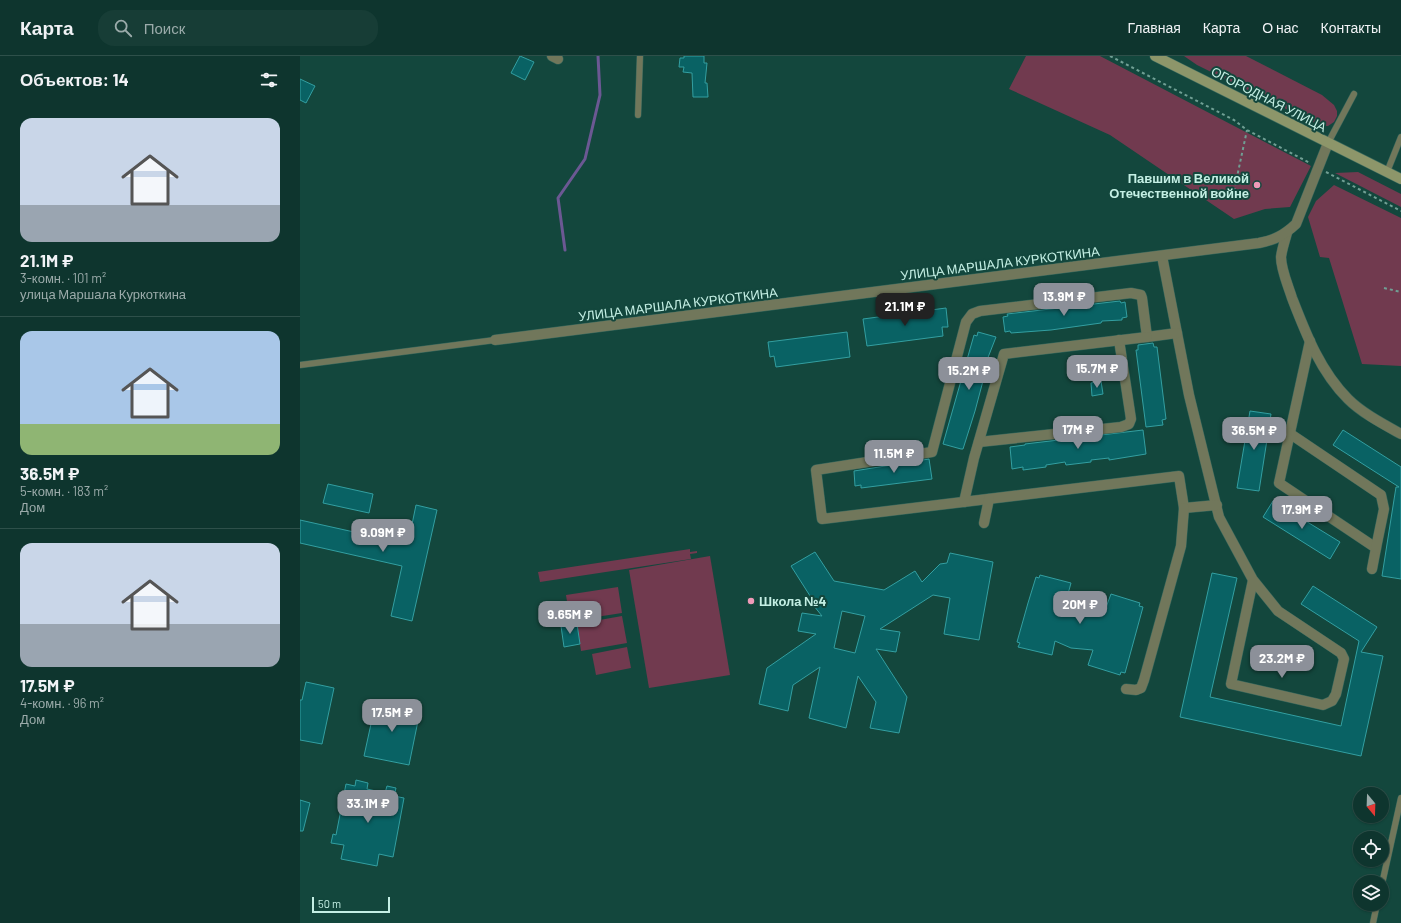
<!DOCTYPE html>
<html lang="ru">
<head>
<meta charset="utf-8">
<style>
  body { margin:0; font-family:Barlow,sans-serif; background:#173d36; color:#f1f3f6; height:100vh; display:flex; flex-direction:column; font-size:15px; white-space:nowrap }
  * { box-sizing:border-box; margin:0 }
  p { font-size:13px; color:#9babaa }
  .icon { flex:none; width:22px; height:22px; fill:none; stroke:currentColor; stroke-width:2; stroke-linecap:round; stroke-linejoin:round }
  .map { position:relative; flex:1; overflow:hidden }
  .drawer { display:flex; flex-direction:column; background:#0e352e; width:300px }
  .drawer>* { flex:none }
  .needle { width:26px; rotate:161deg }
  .fabs { position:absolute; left:1053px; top:731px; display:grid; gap:8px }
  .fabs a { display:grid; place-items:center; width:36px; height:36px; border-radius:50%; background:#0e352e; box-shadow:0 1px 3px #0004,0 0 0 1px #2e504a; font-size:20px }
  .scale { position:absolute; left:12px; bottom:10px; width:78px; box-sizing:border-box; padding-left:4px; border:2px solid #c4efe4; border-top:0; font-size:11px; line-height:14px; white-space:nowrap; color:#c4efe4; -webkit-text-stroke:3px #13473d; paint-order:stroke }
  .price { position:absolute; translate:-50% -34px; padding:0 9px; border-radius:8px; background:#8c9099; color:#fff; font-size:13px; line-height:26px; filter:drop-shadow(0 1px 2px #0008) }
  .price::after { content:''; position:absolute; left:50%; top:24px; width:12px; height:9px; margin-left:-6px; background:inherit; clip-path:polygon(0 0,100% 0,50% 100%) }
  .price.selected { background:#222; color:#fff }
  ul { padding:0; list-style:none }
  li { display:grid; align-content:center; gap:8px; height:212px; padding:0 20px }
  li+li { border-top:1px solid #2e504a }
  li span { display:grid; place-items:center; height:124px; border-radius:12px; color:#555 }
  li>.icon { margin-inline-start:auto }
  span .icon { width:72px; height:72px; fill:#fffc; stroke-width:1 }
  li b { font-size:17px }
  h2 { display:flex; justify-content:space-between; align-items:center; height:48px; padding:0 20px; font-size:17px }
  header { display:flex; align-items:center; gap:24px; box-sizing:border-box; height:56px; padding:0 20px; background:#0e352e; border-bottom:1px solid #2e504a }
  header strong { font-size:19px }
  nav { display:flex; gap:22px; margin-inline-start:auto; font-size:14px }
  .search { width:280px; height:36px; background:#173d36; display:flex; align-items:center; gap:10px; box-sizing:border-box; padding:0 14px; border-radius:16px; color:#9babaa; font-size:15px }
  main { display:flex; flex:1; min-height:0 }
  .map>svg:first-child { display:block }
  .green { fill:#713a4f }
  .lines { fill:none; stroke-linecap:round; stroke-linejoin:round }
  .stream { stroke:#6b5893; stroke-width:3 }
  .building { fill:#096264; stroke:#339fa1; fill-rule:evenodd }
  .lane-casing { stroke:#33655b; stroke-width:7 }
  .street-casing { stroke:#33655b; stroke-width:11 }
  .secondary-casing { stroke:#33655b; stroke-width:11 }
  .path { stroke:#709f94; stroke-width:2; stroke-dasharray:3 3; stroke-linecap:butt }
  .lane { stroke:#71775b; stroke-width:6 }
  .street { stroke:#71775b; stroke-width:10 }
  .secondary { stroke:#8d966a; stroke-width:10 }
  .poi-dot { fill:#ef9ab8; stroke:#13473d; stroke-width:1.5 }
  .labels { text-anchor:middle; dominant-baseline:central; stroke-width:4; stroke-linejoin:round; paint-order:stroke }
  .street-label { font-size:13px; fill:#c4efe4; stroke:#13473d }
  .poi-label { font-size:13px; font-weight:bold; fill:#c4efe4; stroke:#13473d; text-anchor:end }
</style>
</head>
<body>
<header>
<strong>Карта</strong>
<div class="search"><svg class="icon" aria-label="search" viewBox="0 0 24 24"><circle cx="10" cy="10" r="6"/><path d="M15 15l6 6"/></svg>Поиск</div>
<nav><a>Главная</a><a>Карта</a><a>О нас</a><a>Контакты</a></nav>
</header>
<main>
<section class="drawer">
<h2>Объектов: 14<svg class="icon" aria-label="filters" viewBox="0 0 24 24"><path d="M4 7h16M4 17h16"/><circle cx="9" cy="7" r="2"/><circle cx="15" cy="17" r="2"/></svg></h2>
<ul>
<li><span style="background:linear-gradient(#c9d6e8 70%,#9aa5b1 0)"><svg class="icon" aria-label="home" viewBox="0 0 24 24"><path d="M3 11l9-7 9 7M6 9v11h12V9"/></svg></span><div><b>21.1M ₽</b><p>3-комн. · 101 m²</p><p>улица Маршала Куркоткина</p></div></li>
<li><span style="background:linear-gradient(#a9c7e8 75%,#8fb573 0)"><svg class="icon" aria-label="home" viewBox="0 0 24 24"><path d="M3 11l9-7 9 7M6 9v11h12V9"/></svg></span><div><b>36.5M ₽</b><p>5-комн. · 183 m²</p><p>Дом</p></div></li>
<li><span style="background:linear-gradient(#c9d6e8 65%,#9aa5b1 0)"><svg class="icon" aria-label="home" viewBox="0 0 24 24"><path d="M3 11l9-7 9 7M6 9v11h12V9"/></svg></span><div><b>17.5M ₽</b><p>4-комн. · 96 m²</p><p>Дом</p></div></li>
</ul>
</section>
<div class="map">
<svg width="1101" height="867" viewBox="0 0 1101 867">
  <rect width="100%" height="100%" fill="#13473d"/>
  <g class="green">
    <polygon points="726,0 800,0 1011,110 990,151 965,153 934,163 810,79 709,33"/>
    <polygon points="884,0 946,0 1022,39 1034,49 1037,55 1037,60 1034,66 1028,70 1021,70 897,9"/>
    <polygon points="1058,116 1101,138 1101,151 1035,117"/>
    <polygon points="1034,129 1101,162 1101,310 1062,308 1029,202 1020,201 1008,161 1016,145"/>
    <polygon points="390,493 390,496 397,495 397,497 390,498 391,503 240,526 238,516"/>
    <polygon points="410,500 430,619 349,632 329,514"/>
    <polygon points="318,531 322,557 270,565 266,539"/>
    <polygon points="322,560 327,587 281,595 277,568"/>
    <polygon points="327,591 331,612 296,619 292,598"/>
  </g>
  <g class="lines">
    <polyline class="stream" points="265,194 258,142 285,103 300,39 298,0"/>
  </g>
  <g class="building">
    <polygon points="220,0 234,6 225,24 211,17"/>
    <polygon points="384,0 404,0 404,7 407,7 405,27 407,27 408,41 393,41 392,17 383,16 384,11 379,11 380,2 384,2"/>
    <polygon points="0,23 15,30 6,47 0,44"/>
    <polygon points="820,245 821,247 825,246 827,261 822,262 822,264 802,265 801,267 751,274 711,277 710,275 705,276 703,261 708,260 707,258"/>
    <polygon points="646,252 648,271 642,271 643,280 567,290 563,263"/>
    <polygon points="547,276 550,301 476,311 474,300 470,301 468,286"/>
    <polygon points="678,276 696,281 687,304 688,306 675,355 663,393 661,393 643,388 674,279 677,280"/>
    <polygon points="853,287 854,291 857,291 866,363 862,364 863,369 846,371 836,294 838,294 838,289"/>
    <polygon points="801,325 803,338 792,340 791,327"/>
    <polygon points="950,355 971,358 959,435 937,432"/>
    <polygon points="843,374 846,398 809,404 809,402 791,404 791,406 766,409 765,406 746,409 746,411 723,414 723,411 712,413 710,391 725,389 725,388"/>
    <polygon points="1043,374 1101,411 1101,523 1082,520 1096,431 1099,431 1033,389"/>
    <polygon points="629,403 632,423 561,432 561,429 555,430 554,415"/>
    <polygon points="28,428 73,438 69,457 23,447"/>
    <polygon points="973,445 1040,486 1030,503 963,461"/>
    <polygon points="116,449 137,454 112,565 91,560 102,510 0,487 0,464 108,488"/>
    <path d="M515 496 534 525 584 534 615 515 622 526 640 508 647 507 650 497 693 506 679 584 644 578 650 542 633 539 580 573 600 576 596 596 576 593 607 641 599 677 570 672 576 646 558 620 546 672 509 662 520 611 493 629 488 655 459 648 467 612 516 578 498 575 502 557 522 560 510 545 512 543 491 510ZM542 555 565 560 555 597 534 592Z"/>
    <polygon points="912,517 937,522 910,641 1041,670 1059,585 1001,548 1013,530 1077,571 1061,596 1083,600 1061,700 880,661"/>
    <polygon points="740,519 771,527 766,545 779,545 790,547 805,554 811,538 840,547 839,550 843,551 825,617 821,616 820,619 788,609 793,594 771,592 755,585 752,599 718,591 720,587 717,586 728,547 736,521 739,522"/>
    <polygon points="277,568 280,588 264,591 261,570"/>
    <polygon points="6,626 34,632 22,688 0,684 0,644 2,644"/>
    <polygon points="76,645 120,655 109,709 64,700"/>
    <polygon points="56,724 68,727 67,733 85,737 87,730 96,732 94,740 104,742 93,801 79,798 77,810 41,803 44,789 31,787 33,778 36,779 46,728 55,730"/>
    <polygon points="0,744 10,747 3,775 0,775"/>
  </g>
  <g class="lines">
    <g class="lane-casing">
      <g id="lane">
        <polyline points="338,59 340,0"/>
        <polyline points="1028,87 1054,38"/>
        <polyline points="1087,116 1101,81"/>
        <polyline points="0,309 195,284"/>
        <polyline points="1082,828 1101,742"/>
        <polyline points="1073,867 1077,848"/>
      </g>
    </g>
    <g class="street-casing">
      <g id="street">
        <polyline points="252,0 258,3"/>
        <path d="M987 177C985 184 982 193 981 201 981 214 988 229 992 242 1006 278 1020 315 1048 343 1062 357 1083 368 1101 378"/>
        <polyline points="862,200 889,339 919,461 953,524 931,628 1023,649 1032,645 1036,638 1044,603 1041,597 978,555 953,524"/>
        <polyline points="877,277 847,281 842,242 841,239 831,237 680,255 672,258 666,266 632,396 516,414 522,463 879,420 884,452 917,449"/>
        <path d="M195 284 959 187C975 184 984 179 996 168L1028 87"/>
        <polyline points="1010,285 979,427 1076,492 1072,513"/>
        <polyline points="989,377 1081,439 1084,453 1076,492"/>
        <polyline points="679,386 821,371 829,368 831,363 819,284"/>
        <polyline points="664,446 674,402 704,298 847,281"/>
        <polyline points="684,467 689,443"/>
        <polyline points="826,633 836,634 841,632 844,624 881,490 884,452"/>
      </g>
    </g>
    <g class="secondary-casing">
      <polyline id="secondary" points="855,0 1101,123"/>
    </g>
    <g class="path">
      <polyline points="810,0 934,64 947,74 1010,107"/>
      <polyline points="1026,116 1101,155"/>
      <polyline points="934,135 947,74"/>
      <polyline points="1084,232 1101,236"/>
    </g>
    <use href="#lane" class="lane"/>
    <use href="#street" class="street"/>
    <use href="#secondary" class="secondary"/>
  </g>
  <g class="poi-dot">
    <circle cx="957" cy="129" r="4"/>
    <circle cx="451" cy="545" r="4"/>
  </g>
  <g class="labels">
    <g class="street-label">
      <text transform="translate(969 43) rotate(27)">ОГОРОДНАЯ УЛИЦА</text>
      <text transform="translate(700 207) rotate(-7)">УЛИЦА МАРШАЛА КУРКОТКИНА</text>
      <text transform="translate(378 248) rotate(-7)">УЛИЦА МАРШАЛА КУРКОТКИНА</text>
    </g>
    <g class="poi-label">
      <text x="949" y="122">Павшим в Великой<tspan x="949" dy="15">Отечественной войне</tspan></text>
      <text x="459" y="545" text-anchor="start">Школа №4</text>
    </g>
  </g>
</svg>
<div class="fabs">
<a><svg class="needle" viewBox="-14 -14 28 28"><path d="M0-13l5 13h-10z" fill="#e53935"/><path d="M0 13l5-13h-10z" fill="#9babaa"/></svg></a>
<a><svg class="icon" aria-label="locate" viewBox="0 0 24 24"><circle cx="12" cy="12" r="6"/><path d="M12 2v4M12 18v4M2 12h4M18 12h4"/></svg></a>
<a><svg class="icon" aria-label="layers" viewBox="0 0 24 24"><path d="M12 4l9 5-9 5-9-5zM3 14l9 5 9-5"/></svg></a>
</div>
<div class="scale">50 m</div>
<b class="price" style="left:764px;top:261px">13.9M ₽</b>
<b class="price selected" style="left:605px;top:271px">21.1M ₽</b>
<b class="price" style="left:797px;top:333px">15.7M ₽</b>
<b class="price" style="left:669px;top:335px">15.2M ₽</b>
<b class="price" style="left:778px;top:394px">17M ₽</b>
<b class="price" style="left:954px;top:395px">36.5M ₽</b>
<b class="price" style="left:594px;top:418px">11.5M ₽</b>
<b class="price" style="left:1002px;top:474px">17.9M ₽</b>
<b class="price" style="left:83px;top:497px">9.09M ₽</b>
<b class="price" style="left:780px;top:569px">20M ₽</b>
<b class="price" style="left:270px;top:579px">9.65M ₽</b>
<b class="price" style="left:982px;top:623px">23.2M ₽</b>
<b class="price" style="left:92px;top:677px">17.5M ₽</b>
<b class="price" style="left:68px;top:768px">33.1M ₽</b>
</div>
</main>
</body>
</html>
